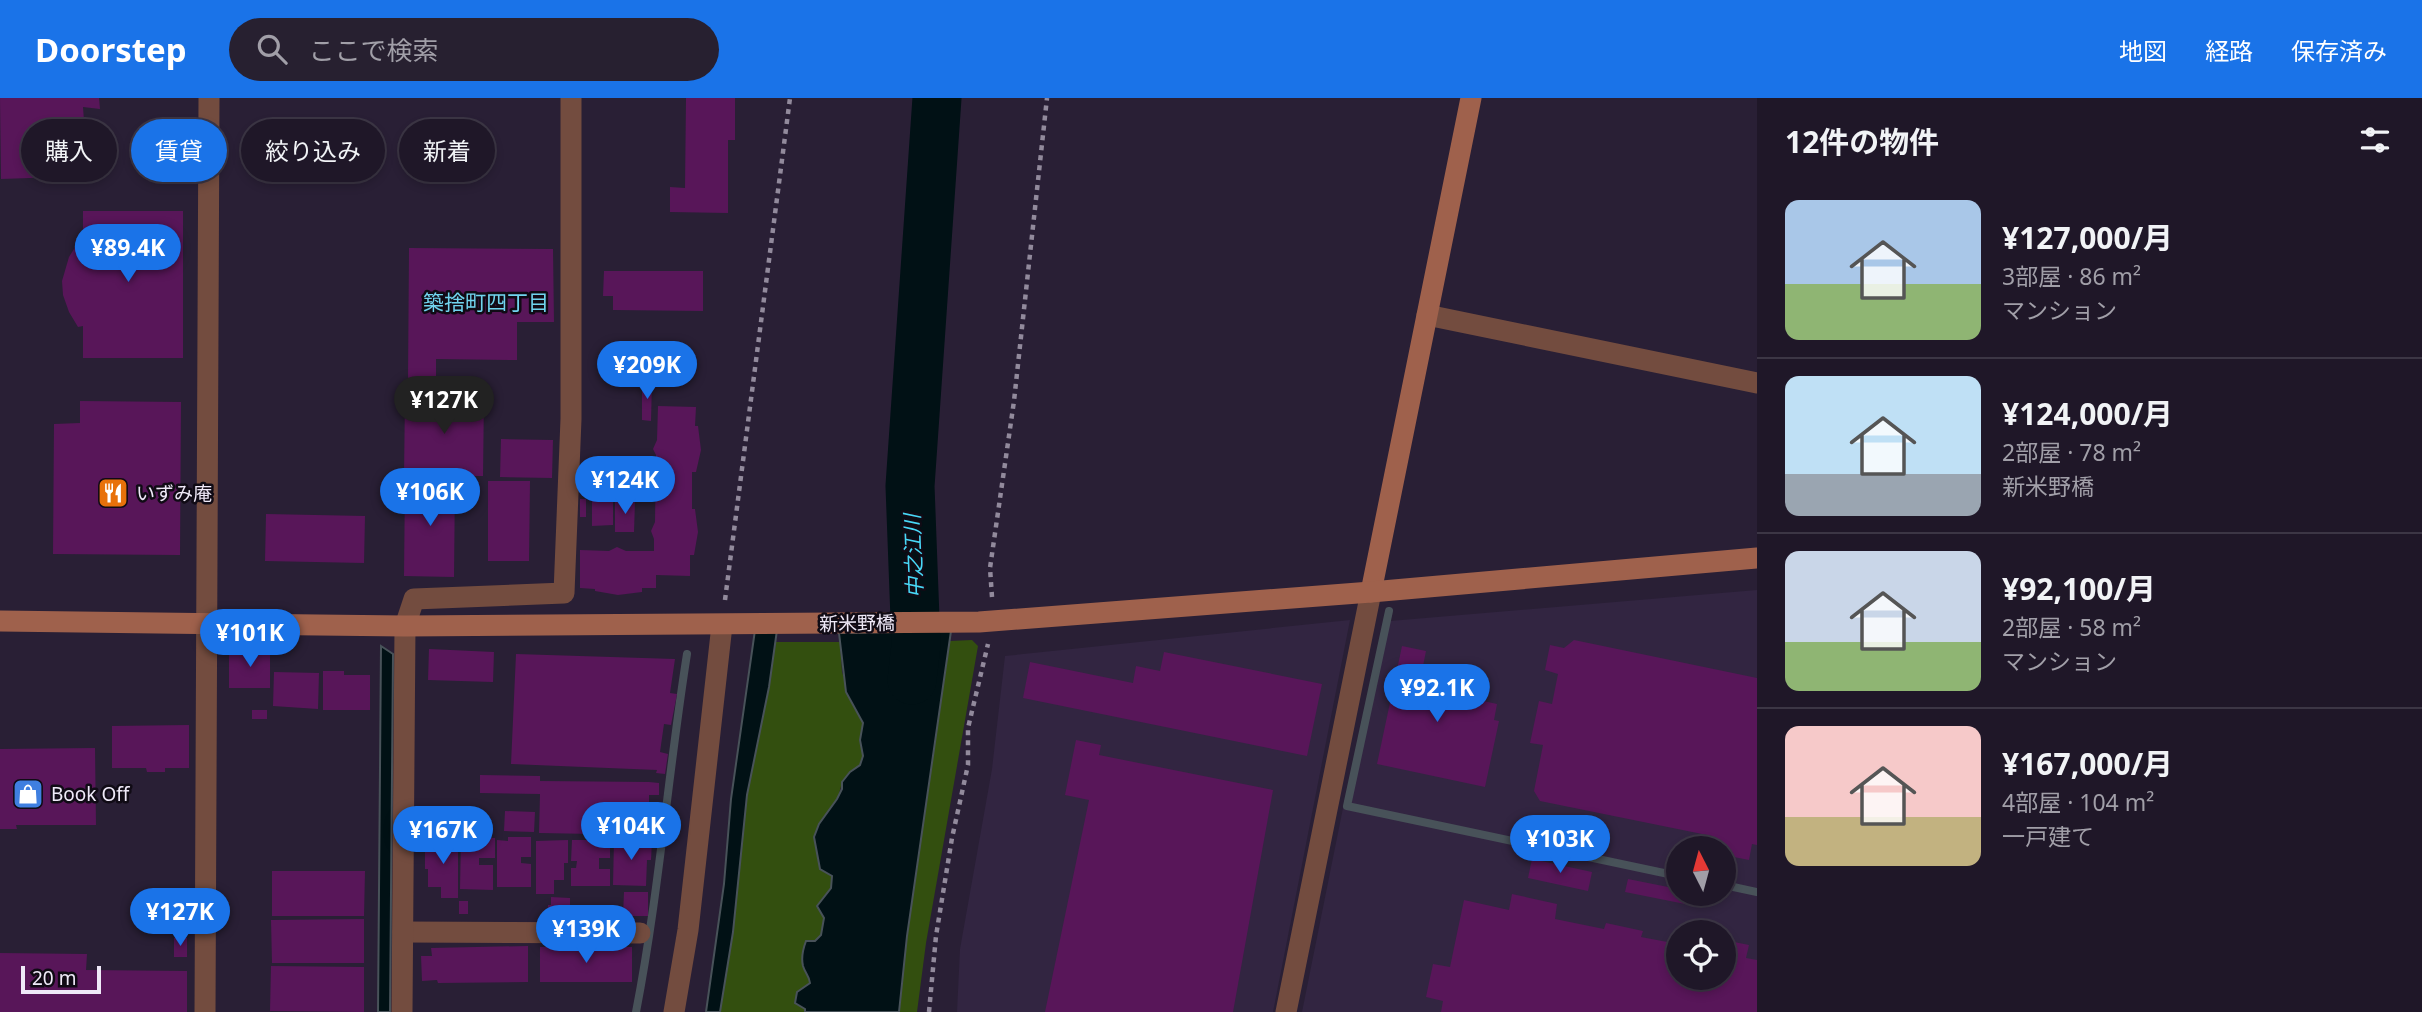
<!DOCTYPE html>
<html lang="ja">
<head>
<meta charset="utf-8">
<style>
  body { margin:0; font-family:"Noto Sans","Noto Sans JP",sans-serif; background:#272030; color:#f1f3f6; height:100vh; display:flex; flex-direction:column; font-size:26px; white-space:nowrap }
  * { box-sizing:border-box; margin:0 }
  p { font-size:23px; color:#a19fa8 }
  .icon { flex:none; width:38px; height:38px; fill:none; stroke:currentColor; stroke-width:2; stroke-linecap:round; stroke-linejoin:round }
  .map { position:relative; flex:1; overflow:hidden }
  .details { display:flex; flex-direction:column; background:#1f1728; width:665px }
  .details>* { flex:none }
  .banner { position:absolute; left:21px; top:21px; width:665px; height:63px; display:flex; gap:14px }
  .needle { width:46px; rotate:354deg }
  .fabs { position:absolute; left:1666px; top:738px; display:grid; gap:14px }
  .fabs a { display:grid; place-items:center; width:70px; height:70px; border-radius:50%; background:#1f1728; box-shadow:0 4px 10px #0003,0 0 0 2px #3c3645; font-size:35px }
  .scale { position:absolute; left:21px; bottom:18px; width:80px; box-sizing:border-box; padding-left:7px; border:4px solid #efe9f8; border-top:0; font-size:19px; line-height:24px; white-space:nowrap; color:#efe9f8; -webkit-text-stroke:5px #100b15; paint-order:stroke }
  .price { position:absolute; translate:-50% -60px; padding:0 16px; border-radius:24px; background:#1a73e8; color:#fff; font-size:23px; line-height:46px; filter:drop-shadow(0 2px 4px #0008) }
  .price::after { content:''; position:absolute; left:50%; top:42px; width:21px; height:16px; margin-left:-10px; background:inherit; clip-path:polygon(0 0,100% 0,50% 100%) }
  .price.selected { background:#222; color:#fff }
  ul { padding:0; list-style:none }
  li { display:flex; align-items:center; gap:21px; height:175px; padding:0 28px }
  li+li { border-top:2px solid #3c3645 }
  li span { display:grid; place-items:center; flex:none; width:196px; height:140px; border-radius:14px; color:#555 }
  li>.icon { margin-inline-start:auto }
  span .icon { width:84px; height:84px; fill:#fffc; stroke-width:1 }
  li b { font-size:30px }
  h2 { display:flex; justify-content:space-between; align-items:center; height:84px; padding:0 28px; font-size:30px }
  .tag { padding:0 24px; border-radius:32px; background:#1f1728; box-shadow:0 4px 10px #0003,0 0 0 2px #3c3645; font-size:24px; line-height:63px }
  .tag.selected { background:#1a73e8; color:#fff }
  header { display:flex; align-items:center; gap:42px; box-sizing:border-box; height:98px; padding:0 35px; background:#1a73e8; color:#fff }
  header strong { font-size:33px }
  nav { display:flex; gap:38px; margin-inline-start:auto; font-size:24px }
  .search { width:490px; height:63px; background:#272030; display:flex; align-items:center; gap:18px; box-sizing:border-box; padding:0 24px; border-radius:38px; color:#a19fa8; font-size:26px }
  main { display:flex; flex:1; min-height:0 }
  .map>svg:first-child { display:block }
  .built { fill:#322541; fill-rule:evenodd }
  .green { fill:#334f0f }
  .water { fill:#011115; stroke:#485259; stroke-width:2 }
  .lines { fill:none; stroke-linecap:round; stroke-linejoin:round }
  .stream { stroke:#485259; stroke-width:8 }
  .river { stroke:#011115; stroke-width:49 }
  .building { fill:#581659 }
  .path { stroke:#928a9c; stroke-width:4.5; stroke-dasharray:5 5; stroke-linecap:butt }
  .street { stroke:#734c3f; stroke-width:21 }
  .secondary { stroke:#9f614c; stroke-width:21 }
  .labels { text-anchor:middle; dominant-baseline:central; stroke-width:5; stroke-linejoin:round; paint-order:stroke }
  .poi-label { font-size:19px; fill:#efe9f8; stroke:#100b15; text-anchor:start }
  .street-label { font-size:19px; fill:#efe9f8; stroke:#100b15 }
  .neighbourhood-label { font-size:21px; fill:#71d4ef; stroke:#100b15 }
  .water-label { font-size:21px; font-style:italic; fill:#48d8f7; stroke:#100b15 }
</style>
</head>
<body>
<header>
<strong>Doorstep</strong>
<div class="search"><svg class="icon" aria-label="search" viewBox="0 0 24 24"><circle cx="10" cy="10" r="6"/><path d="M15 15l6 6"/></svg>ここで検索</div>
<nav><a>地図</a><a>経路</a><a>保存済み</a></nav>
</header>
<main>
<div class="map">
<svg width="1757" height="914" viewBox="0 0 1757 914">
  <rect width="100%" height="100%" fill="#291f35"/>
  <g class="built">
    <path d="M1757 492V914H1302L1343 710 1350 705 1390 523ZM1678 751H1724V796H1678ZM1678 835H1724V880H1678Z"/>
    <polygon points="1350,522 1273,914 957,914 960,851 992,671 1005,558"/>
  </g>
  <g class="green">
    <polygon points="972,542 978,548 926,845 917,914 899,914 907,838 950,543"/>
    <polygon points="776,544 840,544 842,574 855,612 862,619 863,626 860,642 863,658 860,667 850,674 842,684 820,771 832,778 831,790 817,808 824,820 821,837 815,843 810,885 805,890 805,914 720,914 733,834 747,697 769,589"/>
  </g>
  <g class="water">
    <polygon points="755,532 777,532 769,589 747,697 733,834 720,914 706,914 724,786 731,701"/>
    <path d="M951 533 907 838 899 914H805V911L795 905 797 894 810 885C809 877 805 875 803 868 801 860 803 851 806 843H815L821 837 824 820 817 808 831 790 832 778 820 771 814 739 819 726 837 701 842 691V684L850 674 860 667 863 658 860 642 863 625 846 594 839 535Z"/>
    <polygon points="381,548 393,556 390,914 378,914"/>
  </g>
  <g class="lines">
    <g class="stream">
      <polyline points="1389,513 1347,708 1678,778"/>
      <polyline points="1724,787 1757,794"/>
      <path d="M636 914C659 796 668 675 687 556"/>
    </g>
    <polyline class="river" points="912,582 916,547 910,388 937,0"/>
  </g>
  <g class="building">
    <polygon points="0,0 99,0 100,11 83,9 88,78 1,81"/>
    <polygon points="686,0 735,0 735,42 728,42 728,115 670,114 670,89 685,90"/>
    <polygon points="83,113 183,113 183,260 83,260 83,228 78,229 69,214 63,197 62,183 69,159 79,143 83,143"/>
    <polygon points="409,150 553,151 554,224 517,224 517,262 436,261 436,281 408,281"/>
    <polygon points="604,173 703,173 703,213 613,212 613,198 603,198"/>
    <polygon points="642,284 652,284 651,323 642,322"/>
    <polygon points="405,298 484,298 483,378 404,378"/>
    <polygon points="80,303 181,304 180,457 53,456 54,326 80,325"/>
    <polygon points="658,308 696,309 695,328 698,328 701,352 696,374 692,374 692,411 695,411 698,434 694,457 690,457 690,478 656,477 656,490 642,490 642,494 618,497 595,493 595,491 580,490 580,452 609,453 617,449 626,453 654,453 654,441 651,433 655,424 656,357 653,351 657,342"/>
    <polygon points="501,341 553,342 552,380 500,379"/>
    <polygon points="405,382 455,382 454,479 404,478"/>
    <polygon points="488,383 530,383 529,463 488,463"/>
    <rect x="580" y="401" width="6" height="18"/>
    <polygon points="613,401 613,427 592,428 592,402"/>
    <polygon points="615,402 635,403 634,434 615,434"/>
    <polygon points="266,416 365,418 364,465 265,463"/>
    <polygon points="1574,542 1757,580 1757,747 1752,746 1749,762 1724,757 1724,751 1710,751 1712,738 1540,703 1534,693 1543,647 1530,645 1539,603 1552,606 1558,576 1545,572 1550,547 1564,550"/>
    <polygon points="1402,548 1426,553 1423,568 1466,577 1461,598 1497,606 1494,622 1499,623 1485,689 1377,666"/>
    <polygon points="429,551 494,554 493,584 428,582"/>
    <rect x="229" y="552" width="41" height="38"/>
    <polygon points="1164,554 1322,586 1307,658 1023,600 1030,564 1133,585 1136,568 1160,573"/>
    <polygon points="516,556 675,561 670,595 677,596 671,627 664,626 660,654 668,656 665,676 656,675 657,672 511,666"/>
    <polygon points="323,573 344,573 344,577 370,577 370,612 323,612"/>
    <polygon points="274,574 319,575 318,611 273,608"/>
    <rect x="252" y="612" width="15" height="9"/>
    <polygon points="189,627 189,670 165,670 165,674 147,674 146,670 112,670 112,628"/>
    <polygon points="1076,642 1101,647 1099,657 1273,692 1233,914 1045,914 1089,702 1065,697"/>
    <polygon points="95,650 96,727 16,727 17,731 0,731 0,651"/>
    <polygon points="480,677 540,678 540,683 649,684 659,685 659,697 649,697 649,737 539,735 540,696 480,695"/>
    <polygon points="505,713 535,714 534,734 504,733"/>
    <polygon points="508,739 531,739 531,759 521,759 521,765 531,766 531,789 497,789 497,742 508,743"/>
    <polygon points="461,740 495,740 495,760 479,760 479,767 493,767 493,792 460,791"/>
    <polygon points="425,741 458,741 458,800 441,800 441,789 428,789 428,771 425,771"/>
    <polygon points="568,742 568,765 564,765 564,782 554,782 554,796 536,796 536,743"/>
    <polygon points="572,742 610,742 610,760 599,760 599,771 610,771 610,788 571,788 571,770 576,770 577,763 571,763"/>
    <polygon points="614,742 652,743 651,762 647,762 646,788 613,787"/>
    <polygon points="1532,761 1592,774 1588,793 1528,780"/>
    <polygon points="272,773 365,773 364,818 272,818"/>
    <polygon points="1628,781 1678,791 1678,796 1698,796 1695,808 1625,794"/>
    <polygon points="624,794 648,794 648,818 623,818"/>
    <polygon points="1512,796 1557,806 1555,821 1604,831 1606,825 1643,833 1641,839 1678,846 1678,880 1724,880 1724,842 1749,847 1746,860 1757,862 1757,914 1441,914 1443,903 1426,899 1433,866 1450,869 1464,802 1509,812"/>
    <polygon points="551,799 570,800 570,820 547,819 548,807 551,807"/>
    <rect x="459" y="803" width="9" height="13"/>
    <polygon points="364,821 364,865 272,865 271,822"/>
    <rect x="174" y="840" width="13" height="19"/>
    <polygon points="528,848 528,884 438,885 437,882 422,883 421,858 432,858 431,850"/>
    <rect x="540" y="849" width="92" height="35"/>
    <polygon points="0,855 87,856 86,872 187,873 187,914 0,914"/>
    <polygon points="271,868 364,869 364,914 270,913"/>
  </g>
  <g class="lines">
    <g class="path">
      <polyline points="992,499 990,470 1014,303 1047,0"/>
      <polyline points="725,502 790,0"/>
      <polyline points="929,914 936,838 952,740 968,667 968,630 988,546"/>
    </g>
    <g class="street">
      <polyline points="1427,217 1757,285"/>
      <polyline points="403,834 640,835"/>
      <polyline points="205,914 209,0"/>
      <polyline points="402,914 405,528 414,501 564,495 571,321 571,0"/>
      <polyline points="674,914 688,832 722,527"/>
      <polyline points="1286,914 1371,494"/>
    </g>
    <g class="secondary">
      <polyline points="1371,494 1471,0"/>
      <polyline points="0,523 405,528 979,524 1371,494 1757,460"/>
    </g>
  </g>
  <defs>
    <g id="restaurant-square" transform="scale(1.575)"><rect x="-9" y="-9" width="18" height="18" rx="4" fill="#e8710a" stroke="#100b15"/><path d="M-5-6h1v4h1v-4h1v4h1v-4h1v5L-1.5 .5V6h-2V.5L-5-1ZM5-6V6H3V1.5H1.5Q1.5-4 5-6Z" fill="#fff"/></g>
    <g id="shop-square" transform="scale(1.575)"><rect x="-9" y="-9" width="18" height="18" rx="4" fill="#3f7fe0" stroke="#100b15"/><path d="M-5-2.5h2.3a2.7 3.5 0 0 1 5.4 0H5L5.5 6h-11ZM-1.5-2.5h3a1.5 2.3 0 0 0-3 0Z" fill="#fff"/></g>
  </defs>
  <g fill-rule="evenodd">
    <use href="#restaurant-square" x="113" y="395"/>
    <use href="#shop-square" x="28" y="696"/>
  </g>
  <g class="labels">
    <g class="poi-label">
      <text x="136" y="395">いずみ庵</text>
      <text x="51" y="696">Book Off</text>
    </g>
    <g class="street-label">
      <text transform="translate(857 525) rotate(-1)">新米野橋</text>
    </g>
    <g class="neighbourhood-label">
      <text x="486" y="204">築捨町四丁目</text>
    </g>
    <g class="water-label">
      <text transform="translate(913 458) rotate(-92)">中之江川</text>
    </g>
  </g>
</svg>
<div class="fabs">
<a><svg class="needle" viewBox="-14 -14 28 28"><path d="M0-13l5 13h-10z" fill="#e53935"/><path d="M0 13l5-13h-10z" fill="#a19fa8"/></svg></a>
<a><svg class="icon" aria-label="locate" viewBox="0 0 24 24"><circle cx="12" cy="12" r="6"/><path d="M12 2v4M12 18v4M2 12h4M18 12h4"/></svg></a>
</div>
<div class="scale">20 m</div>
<b class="price" style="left:128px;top:186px">¥89.4K</b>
<b class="price" style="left:647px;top:303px">¥209K</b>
<b class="price selected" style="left:444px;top:338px">¥127K</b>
<b class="price" style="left:625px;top:418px">¥124K</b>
<b class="price" style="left:430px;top:430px">¥106K</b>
<b class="price" style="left:250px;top:571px">¥101K</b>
<b class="price" style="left:1437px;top:626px">¥92.1K</b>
<b class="price" style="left:631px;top:764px">¥104K</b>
<b class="price" style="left:443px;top:768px">¥167K</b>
<b class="price" style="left:1560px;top:777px">¥103K</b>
<b class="price" style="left:180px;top:850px">¥127K</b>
<b class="price" style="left:586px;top:867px">¥139K</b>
<div class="banner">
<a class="tag">購入</a>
<a class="tag selected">賃貸</a>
<a class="tag">絞り込み</a>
<a class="tag">新着</a>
</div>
</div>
<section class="details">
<h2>12件の物件<svg class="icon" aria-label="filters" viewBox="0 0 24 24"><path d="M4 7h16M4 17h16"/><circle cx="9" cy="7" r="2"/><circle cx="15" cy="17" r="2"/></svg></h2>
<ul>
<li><span style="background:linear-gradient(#a9c7e8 60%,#8fb573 0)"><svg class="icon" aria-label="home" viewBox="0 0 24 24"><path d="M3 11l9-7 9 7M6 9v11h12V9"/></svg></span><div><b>¥127,000/月</b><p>3部屋 · 86 m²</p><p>マンション</p></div></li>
<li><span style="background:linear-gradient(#bfe0f5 70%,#9aa5b1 0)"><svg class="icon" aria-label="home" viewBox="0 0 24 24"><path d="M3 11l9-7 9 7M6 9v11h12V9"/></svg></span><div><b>¥124,000/月</b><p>2部屋 · 78 m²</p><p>新米野橋</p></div></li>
<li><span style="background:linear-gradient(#c9d6e8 65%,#8fb573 0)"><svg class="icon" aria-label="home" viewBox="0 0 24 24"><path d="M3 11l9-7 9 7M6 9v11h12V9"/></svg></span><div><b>¥92,100/月</b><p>2部屋 · 58 m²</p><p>マンション</p></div></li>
<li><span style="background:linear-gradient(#f6c9c9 65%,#c2b280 0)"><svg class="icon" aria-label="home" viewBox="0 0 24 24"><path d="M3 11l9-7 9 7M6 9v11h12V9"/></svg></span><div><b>¥167,000/月</b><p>4部屋 · 104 m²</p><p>一戸建て</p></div></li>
</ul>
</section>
</main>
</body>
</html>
